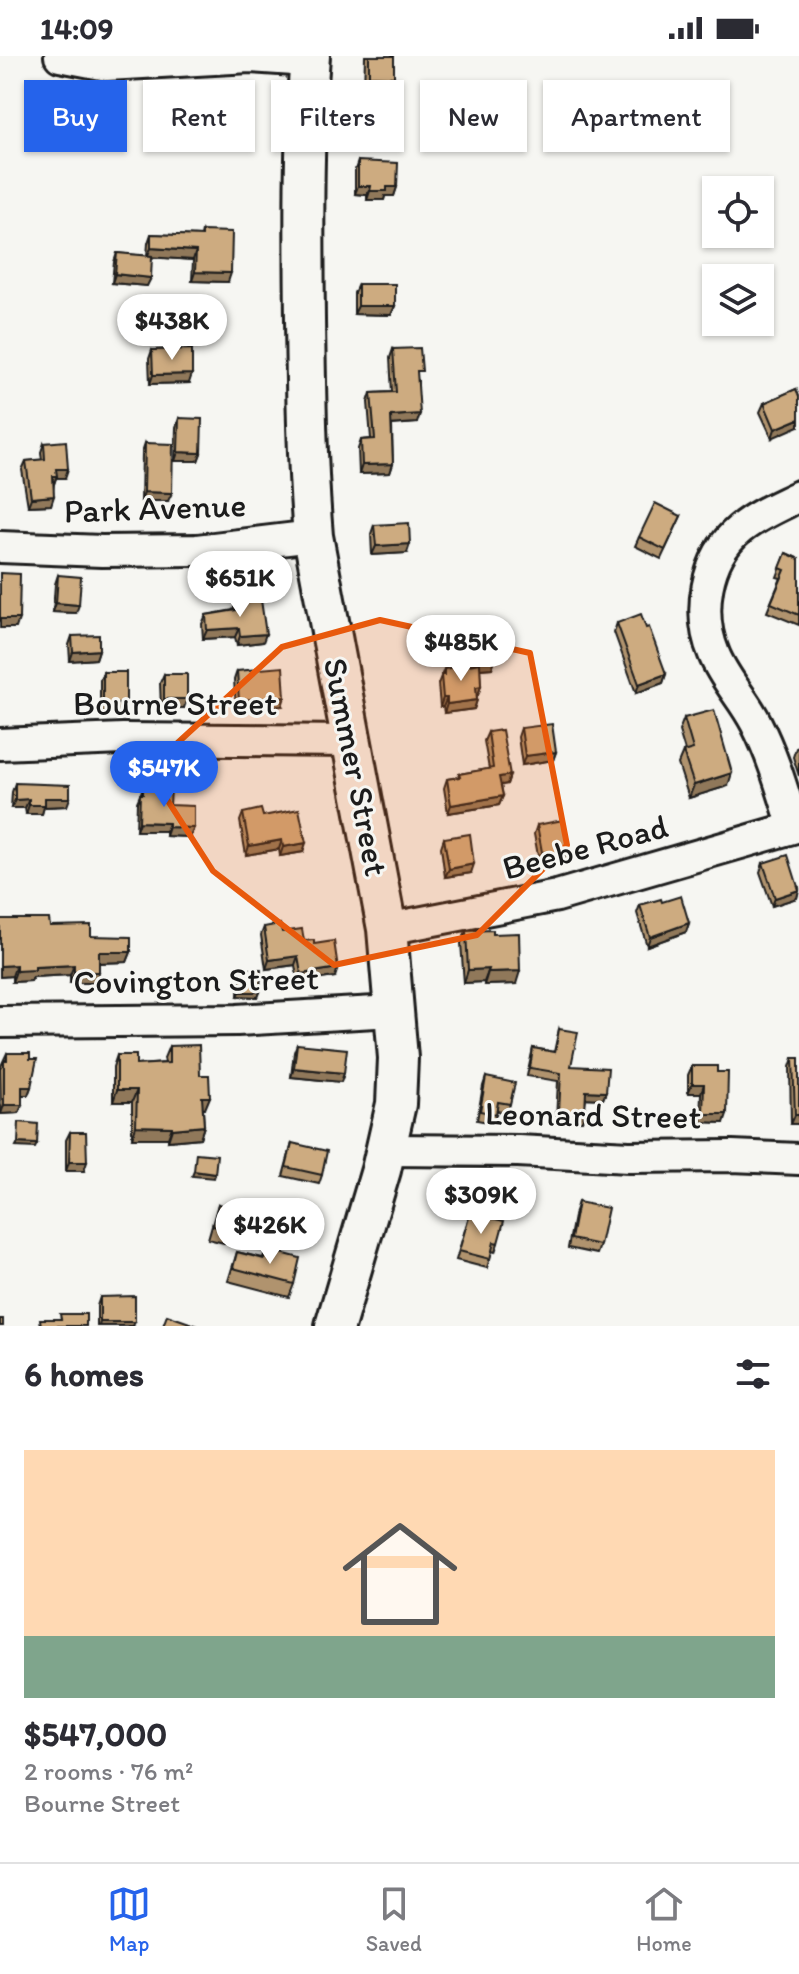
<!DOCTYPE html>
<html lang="en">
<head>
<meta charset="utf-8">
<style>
  body { margin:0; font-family:Itim,sans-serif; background:#f2f2f3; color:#2b2b33; height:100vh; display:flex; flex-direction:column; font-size:30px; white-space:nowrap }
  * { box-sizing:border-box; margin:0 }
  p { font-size:26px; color:#7c7c81 }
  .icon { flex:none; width:44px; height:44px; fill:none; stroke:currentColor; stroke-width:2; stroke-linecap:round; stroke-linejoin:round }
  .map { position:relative; height:1270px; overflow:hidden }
  .details { display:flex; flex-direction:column; background:#fff; flex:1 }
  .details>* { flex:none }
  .banner { position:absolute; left:24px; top:24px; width:752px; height:72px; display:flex; gap:16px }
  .buttons { position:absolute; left:702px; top:120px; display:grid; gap:16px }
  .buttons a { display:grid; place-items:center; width:72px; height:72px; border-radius:0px; background:#fff; box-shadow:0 2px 6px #0004; font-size:40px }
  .price { position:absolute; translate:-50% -68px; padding:0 18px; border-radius:28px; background:#fff; color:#222; font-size:26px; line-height:52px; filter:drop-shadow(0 2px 4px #0008) }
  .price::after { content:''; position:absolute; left:50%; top:48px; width:24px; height:18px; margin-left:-12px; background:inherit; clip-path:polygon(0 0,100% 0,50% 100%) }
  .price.current { background:#2563eb; color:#fff }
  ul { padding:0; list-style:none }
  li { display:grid; align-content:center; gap:16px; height:424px; padding:0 24px }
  li span { display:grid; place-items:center; height:248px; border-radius:0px; color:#555 }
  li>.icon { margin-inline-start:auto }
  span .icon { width:144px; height:144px; fill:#fffc; stroke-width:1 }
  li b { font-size:34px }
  h2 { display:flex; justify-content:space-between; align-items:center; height:96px; padding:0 24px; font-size:34px }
  .chip { padding:0 28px; border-radius:0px; background:#fff; box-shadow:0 2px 6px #0004; font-size:28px; line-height:72px }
  .chip.current { background:#2563eb; color:#fff }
  .status { display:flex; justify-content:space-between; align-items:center; height:56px; padding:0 40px; background:#fff; direction:ltr }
  .status svg { height:22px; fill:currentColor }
  .menu { display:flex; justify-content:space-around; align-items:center; height:112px; border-top:2px solid #e1e1e2; background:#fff; font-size:22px; color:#7c7c81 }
  .menu a { display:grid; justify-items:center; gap:4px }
  .menu .current { color:#2563eb }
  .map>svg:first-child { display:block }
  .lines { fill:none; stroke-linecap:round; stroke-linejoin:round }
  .minor-casing { stroke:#1c1c1c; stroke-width:36 }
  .major-casing { stroke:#1c1c1c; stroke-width:44 }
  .minor { stroke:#f6f6f2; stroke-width:30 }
  .major { stroke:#f6f6f2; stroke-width:38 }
  .wall { fill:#b0936e; stroke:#1c1c1c; stroke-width:2 }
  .shaded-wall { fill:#90785a; stroke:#1c1c1c; stroke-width:2 }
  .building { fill:#cdab80; stroke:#1c1c1c; stroke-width:2 }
  .marked { fill:#e8590c; fill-opacity:0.2; stroke:#e8590c; stroke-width:6; stroke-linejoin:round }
  .labels { text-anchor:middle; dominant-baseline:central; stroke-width:6; stroke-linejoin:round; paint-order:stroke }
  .street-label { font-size:34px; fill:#1c1c1c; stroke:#f6f6f2 }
</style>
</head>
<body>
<div class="status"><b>14:09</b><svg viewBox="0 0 49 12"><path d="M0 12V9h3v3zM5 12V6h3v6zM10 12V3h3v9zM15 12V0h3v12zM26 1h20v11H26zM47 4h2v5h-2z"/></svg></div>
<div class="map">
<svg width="799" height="1270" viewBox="0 0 799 1270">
  <rect width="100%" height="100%" fill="#f6f6f2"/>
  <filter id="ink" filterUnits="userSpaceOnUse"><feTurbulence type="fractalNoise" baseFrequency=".0125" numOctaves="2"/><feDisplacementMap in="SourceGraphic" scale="16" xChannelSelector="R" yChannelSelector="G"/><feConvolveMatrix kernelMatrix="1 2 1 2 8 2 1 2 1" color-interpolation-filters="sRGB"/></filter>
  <g filter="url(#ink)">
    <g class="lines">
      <g class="minor-casing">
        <g id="minor">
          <polyline points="60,0 107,9 250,1 309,5"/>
          <polyline points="0,491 102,495 197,494 313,480"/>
          <polyline points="0,688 123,683 351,685"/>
          <path d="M794 771C783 736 773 700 756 667 744 643 724 623 714 598 697 557 705 502 740 473 757 459 779 450 799 440"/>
          <polyline points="387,873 557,840 799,770"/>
          <polyline points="0,966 237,964 393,955"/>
          <polyline points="385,1094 518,1095 629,1101 732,1100 799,1103"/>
        </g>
      </g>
      <g class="major-casing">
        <path id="major" d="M310 0C303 88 304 176 305 264 306 336 307 408 313 480L387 873 398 1002 396 1048 381 1114 335 1270"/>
      </g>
      <use href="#minor" class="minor"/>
      <use href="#major" class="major"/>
    </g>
    <g class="wall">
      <polygon points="365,0 394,0 394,21 389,34 364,33"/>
      <polygon points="358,105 397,131 394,140 385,140 384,144 367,144 367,139 355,138 355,114"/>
      <polygon points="202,175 228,226 192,225 193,204 152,201 147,230 112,227 114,206 117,197 147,200 148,187 151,178 201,180"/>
      <polygon points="358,228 395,250 391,259 354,258 354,237"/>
      <polygon points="393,293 418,324 417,367 392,369 393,408 390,417 359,418 358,393 361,384 371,383 368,346 371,337 392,336 390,302"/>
      <polygon points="152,294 189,327 150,328 149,303"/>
      <polygon points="796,333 772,382 760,356 764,347"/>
      <polygon points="179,362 201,397 198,405 175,405 176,371"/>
      <polygon points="44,387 65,422 56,422 54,428 51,449 28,450 22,414 26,405 42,404 41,396"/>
      <polygon points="145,387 168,445 141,445 142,396"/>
      <polygon points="681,460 661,503 635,490 639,481"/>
      <polygon points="374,469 407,497 372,499 371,478"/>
      <polygon points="786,497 799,503 799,569 767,556 781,522 777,521"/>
      <polygon points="58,519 76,557 53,556 55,528"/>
      <polygon points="236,547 263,586 237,589 235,581 203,583 202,568 206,559 233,554"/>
      <polygon points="617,567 646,572 666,618 663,627 636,637 614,576"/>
      <polygon points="72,580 99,594 96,603 70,605 69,589"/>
      <polygon points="464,583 495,603 492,612 480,613 481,630 478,639 477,639 477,644 474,653 444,657 443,651 440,651 438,628 444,613 464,610 461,592"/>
      <polygon points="237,615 282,650 236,653 234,624"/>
      <polygon points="103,616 122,657 100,657 100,624"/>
      <polygon points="164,618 184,652 161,652 160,627"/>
      <polygon points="684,662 728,730 689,742 678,708 683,696 685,695 679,675"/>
      <polygon points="521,672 556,696 553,704 522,709 518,681"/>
      <polygon points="488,676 510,719 507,728 501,729 503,740 499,749 448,757 444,732 447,723 458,721 459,718 489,713 484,685"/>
      <polygon points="799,691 799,720 793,701 796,692"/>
      <polygon points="15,727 67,750 44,751 42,758 26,758 25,752 11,752 12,736"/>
      <polygon points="143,732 170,749 190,781 166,780 166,775 136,775 137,746"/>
      <polygon points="243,757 263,760 303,796 280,800 279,793 246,799 240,765"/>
      <polygon points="537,769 567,808 543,812 542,804 539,805 534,778"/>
      <polygon points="444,782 471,817 445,821 441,791"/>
      <polygon points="763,807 799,831 797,842 772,850 760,816"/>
      <polygon points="662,846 689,867 686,876 647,890 637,857 640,849"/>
      <polygon points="0,863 50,870 91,880 131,896 127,906 99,907 95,927 70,927 70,919 33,921 31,925 12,926 12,920 0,921"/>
      <polygon points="264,871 314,888 335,921 298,926 295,909 266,913 261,879"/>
      <polygon points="466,875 493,878 516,928 484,929 484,926 464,927 461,887"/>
      <polygon points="240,913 260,936 258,941 238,940 239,917"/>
      <polygon points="559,973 571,1010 606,1036 603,1043 586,1042 582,1065 556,1063 558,1025 527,1020 533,992 554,996"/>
      <polygon points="297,988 344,1017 341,1026 291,1021 294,996"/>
      <polygon points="169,990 200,1019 205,1053 203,1053 204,1070 200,1082 168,1085 168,1082 132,1082 132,1046 113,1046 113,1011 117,999 136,1009 165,1007 164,1002"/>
      <polygon points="7,997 31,1031 28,1039 22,1039 22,1049 19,1057 1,1058 0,1012"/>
      <polygon points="793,1002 799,1002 799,1068 791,1068 790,1011"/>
      <polygon points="692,1010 717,1016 724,1067 700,1066 701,1037 688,1037 688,1019"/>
      <polygon points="486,1021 510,1048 507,1057 497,1055 493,1067 477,1064 483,1030"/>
      <polygon points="70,1076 84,1115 66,1115 66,1084"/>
      <polygon points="292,1087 322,1119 319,1128 283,1120"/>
      <polygon points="578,1146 600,1189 597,1198 568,1192 575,1155"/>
      <polygon points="218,1148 237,1176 232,1189 208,1183"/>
      <polygon points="470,1157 498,1187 495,1196 492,1195 487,1212 456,1204"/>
      <polygon points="266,1193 294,1228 289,1241 228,1225 237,1196 263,1202"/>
      <polygon points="100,1241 133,1270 97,1270 97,1250"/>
    </g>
    <g class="shaded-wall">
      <polygon points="369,20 394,21 389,34 364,33"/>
      <polygon points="358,130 371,130 367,139 355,138"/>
      <polygon points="387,131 397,131 394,140 385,140 384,144 367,144 370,135"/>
      <polygon points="151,192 196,195 193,204 147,201"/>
      <polygon points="195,216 231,217 228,226 192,225"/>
      <polygon points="115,218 151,222 147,230 112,227"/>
      <polygon points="358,250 395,250 391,259 354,258"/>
      <polygon points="192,318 189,327 150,328 153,319"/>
      <polygon points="420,358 417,367 388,369 391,360"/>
      <polygon points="799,363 799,370 772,382 775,373"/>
      <polygon points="178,396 201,397 198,405 175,405"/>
      <polygon points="393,408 390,417 359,418 362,409"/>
      <polygon points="56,413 68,413 65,422 56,422 54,428 50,429"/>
      <polygon points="144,436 172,437 168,445 141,445"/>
      <polygon points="54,440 51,449 28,450 31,442"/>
      <polygon points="410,488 407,497 372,499 376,490"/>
      <polygon points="56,547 79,549 76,557 53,556"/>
      <polygon points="0,563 19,563 16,572 0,572"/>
      <polygon points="239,572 235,581 203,583 207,574"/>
      <polygon points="266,578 263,586 237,589 240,580"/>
      <polygon points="99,594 96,603 70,605 73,596"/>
      <polygon points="495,603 492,612 464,614 467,605"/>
      <polygon points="666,618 663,627 636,637 639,628"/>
      <polygon points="481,630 478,639 472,639 476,631"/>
      <polygon points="285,641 282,650 236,653 239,644"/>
      <polygon points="443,642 447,642 443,651 440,651"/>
      <polygon points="164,643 187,643 184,652 161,652"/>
      <polygon points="477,644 474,653 444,657 447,648"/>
      <polygon points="103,648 126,648 122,657 100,657"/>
      <polygon points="556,696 553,704 522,709 525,700"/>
      <polygon points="732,717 728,730 689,742 694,729"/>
      <polygon points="510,719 507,728 496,730 499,721"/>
      <polygon points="503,740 499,749 448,757 451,749"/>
      <polygon points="45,742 70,742 67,750 44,751 42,758 26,758 29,749"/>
      <polygon points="29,743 25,752 11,752 15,744"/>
      <polygon points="139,766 169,767 166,775 136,775"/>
      <polygon points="169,771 194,772 190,781 166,780"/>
      <polygon points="282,784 279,793 246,799 249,790"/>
      <polygon points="306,787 303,796 280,800 283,791"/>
      <polygon points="542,796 545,796 542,804 539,805"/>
      <polygon points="570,799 567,808 543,812 547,803"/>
      <polygon points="474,808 471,817 445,821 449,813"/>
      <polygon points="799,834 797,842 772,850 775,842"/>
      <polygon points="689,867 686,876 647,890 650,881"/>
      <polygon points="99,896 131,896 127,906 95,907"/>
      <polygon points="298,900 295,909 266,913 269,904"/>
      <polygon points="16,909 12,920 0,921 0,910"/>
      <polygon points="74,909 70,919 33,921 31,925 12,926 16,915 35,911"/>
      <polygon points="338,912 335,921 298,926 301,918"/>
      <polygon points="489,913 484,926 464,927 468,914"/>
      <polygon points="520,915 516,928 484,929 488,916"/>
      <polygon points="74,916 99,916 95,927 70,927"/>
      <polygon points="240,936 260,936 258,941 238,940"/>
      <polygon points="294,1012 344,1017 341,1026 291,1021"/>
      <polygon points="692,1028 704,1028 701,1037 688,1037"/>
      <polygon points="22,1031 31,1031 28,1039 19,1039"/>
      <polygon points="117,1034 137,1034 132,1046 113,1046"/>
      <polygon points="586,1035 606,1036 603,1043 583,1042"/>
      <polygon points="202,1041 210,1041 205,1053 197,1053"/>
      <polygon points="4,1049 22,1049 19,1057 1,1058"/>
      <polygon points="559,1056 585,1057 582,1065 556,1063"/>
      <polygon points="703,1058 727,1058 724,1067 700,1066"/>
      <polygon points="795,1059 799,1059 799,1068 791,1068"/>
      <polygon points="136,1070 172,1071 168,1082 132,1082"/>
      <polygon points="204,1070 200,1082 168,1085 172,1073"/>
      <polygon points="18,1087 37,1088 35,1092 16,1091"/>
      <polygon points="69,1106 87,1106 84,1115 66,1115"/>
      <polygon points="194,1115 215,1118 214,1122 192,1120"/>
      <polygon points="100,1266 135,1266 133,1270 99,1270"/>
    </g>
    <g class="building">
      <polygon points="369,0 394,0 394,21 369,20"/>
      <polygon points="358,105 398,107 397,131 387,131 387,135 370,135 371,130 358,130"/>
      <polygon points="202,175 232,176 231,217 195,216 196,195 151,192 151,178 202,180"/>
      <polygon points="117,197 152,200 151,222 115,218"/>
      <rect x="358" y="228" width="37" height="22"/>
      <polygon points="420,292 422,315 417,315 420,358 391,360 393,408 362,409 361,384 375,383 371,337 396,336 393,293"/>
      <polygon points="192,293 192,318 153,319 152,294"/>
      <polygon points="796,333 799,340 799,363 775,373 764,347"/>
      <polygon points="179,362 202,363 201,397 178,396"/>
      <polygon points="66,385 68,413 56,413 57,420 53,420 54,440 31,442 26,405 45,403 44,387"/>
      <polygon points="145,387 173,388 172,437 144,436"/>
      <polygon points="655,447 681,460 665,494 639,481"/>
      <polygon points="409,467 410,488 376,490 374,469"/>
      <polygon points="786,497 799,503 799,559 771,547 785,514 780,512"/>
      <polygon points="0,517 20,518 19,563 0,563"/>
      <polygon points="58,519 81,521 79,549 56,547"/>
      <polygon points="261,544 266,578 240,580 239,572 207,574 206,559 237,554 236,547"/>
      <polygon points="641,558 646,572 649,571 666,618 639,628 617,567"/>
      <polygon points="99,579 99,594 73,596 72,580"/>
      <polygon points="492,580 495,603 467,605 464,583"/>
      <polygon points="480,607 481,630 476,631 477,644 447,648 447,642 443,642 441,619 444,619 444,613"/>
      <polygon points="283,611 285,641 239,644 237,615"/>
      <rect x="103" y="616" width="23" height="32"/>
      <rect x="164" y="618" width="23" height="25"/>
      <polygon points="714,654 732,717 694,729 683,696 693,693 684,662"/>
      <polygon points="552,668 556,696 525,700 521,672"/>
      <polygon points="502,674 510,719 499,721 503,740 451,749 447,723 460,721 459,718 493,712 488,676"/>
      <polygon points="15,727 70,729 70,742 45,742 45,749 29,749 29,743 15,744"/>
      <polygon points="143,732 171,733 170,749 194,750 194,772 169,771 169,767 139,766 140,738 143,738"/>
      <polygon points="261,753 263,760 299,753 306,787 283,791 282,784 249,790 243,757"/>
      <polygon points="563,764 570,799 547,803 545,796 542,796 537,769"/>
      <polygon points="470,778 474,808 449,813 444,782"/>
      <polygon points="788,799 799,834 775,842 763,807"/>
      <polygon points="681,840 689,867 650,881 640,849 661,843 662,846"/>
      <polygon points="0,863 49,863 50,870 91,869 91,880 131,881 131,896 99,896 99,916 74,916 74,909 35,911 35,914 16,915 16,909 0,910"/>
      <polygon points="280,868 282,876 302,873 304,885 314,884 314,888 334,885 338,912 301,918 298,900 269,904 264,871"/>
      <polygon points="493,874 493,878 519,877 520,915 488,916 489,913 468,914 466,875"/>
      <polygon points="240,913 261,913 260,936 240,936"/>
      <polygon points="559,973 578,976 571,1010 608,1012 606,1036 586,1035 585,1057 559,1056 561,1017 530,1012 533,992 555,996"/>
      <polygon points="297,988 347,993 344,1017 294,1012"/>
      <polygon points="199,989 200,1019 209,1019 210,1041 202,1041 204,1070 172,1073 172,1071 136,1070 137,1034 117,1034 117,999 136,999 136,1009 169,1007 169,990"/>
      <polygon points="7,997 30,997 30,1003 37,1003 31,1031 22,1031 22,1049 4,1049 4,1004 7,1004"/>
      <polygon points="793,1002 799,1002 799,1059 795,1059"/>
      <polygon points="692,1010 717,1010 717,1016 728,1016 727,1058 703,1058 704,1028 692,1028"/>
      <polygon points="486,1021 515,1027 510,1048 498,1046 496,1058 480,1055"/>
      <polygon points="19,1066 38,1068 37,1088 18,1087"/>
      <polygon points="70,1076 86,1076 87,1106 69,1106"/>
      <polygon points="292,1087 327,1095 322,1119 286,1111"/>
      <polygon points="196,1097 217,1099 215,1118 194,1115"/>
      <polygon points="578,1146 608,1152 600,1189 571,1183"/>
      <polygon points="218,1148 242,1154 237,1176 213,1170"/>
      <polygon points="470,1157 504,1165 498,1187 494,1186 490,1203 459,1195"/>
      <polygon points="266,1193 300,1202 294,1228 233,1212 237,1196 264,1203"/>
      <polygon points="135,1240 135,1266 100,1266 100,1241"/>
      <polygon points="60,1258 86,1258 86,1270 41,1270 40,1263 61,1263"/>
      <polygon points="167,1259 198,1270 163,1270"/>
      <rect x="0" y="1263" width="3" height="7"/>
    </g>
  </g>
  <path class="marked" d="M380 564 530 597 567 789 477 879 334 909 213 815 148 714 282 591Z"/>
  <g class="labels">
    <g class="street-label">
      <text transform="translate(155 452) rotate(-2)">Park Avenue</text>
      <text x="175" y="647">Bourne Street</text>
      <text transform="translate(356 711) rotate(79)">Summer Street</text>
      <text transform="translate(585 791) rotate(-15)">Beebe Road</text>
      <text transform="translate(196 924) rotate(-1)">Covington Street</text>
      <text transform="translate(593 1059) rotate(1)">Leonard Street</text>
    </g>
  </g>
</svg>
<div class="buttons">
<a><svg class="icon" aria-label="locate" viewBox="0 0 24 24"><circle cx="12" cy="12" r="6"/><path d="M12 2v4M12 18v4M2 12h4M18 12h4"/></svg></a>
<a><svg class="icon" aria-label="layers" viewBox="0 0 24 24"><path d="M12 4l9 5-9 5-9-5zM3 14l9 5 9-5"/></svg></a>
</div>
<b class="price" style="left:172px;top:306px">$438K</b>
<b class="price" style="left:240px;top:563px">$651K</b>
<b class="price" style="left:461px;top:627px">$485K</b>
<b class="price current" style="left:164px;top:753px">$547K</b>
<b class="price" style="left:481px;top:1180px">$309K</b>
<b class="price" style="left:270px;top:1210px">$426K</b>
<div class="banner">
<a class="chip current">Buy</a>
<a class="chip">Rent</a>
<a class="chip">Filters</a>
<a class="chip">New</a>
<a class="chip">Apartment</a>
</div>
</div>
<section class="details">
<h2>6 homes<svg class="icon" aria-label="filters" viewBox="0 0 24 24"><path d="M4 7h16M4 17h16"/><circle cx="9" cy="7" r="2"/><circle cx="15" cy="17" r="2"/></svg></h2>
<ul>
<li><span style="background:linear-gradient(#ffd9b3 75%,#7fa58c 0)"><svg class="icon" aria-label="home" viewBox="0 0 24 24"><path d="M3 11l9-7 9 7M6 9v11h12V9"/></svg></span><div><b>$547,000</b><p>2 rooms · 76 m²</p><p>Bourne Street</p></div></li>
</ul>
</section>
<nav class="menu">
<a class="current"><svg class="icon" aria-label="map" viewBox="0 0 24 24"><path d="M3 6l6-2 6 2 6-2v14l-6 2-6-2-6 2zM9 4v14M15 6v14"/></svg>Map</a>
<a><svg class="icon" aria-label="saved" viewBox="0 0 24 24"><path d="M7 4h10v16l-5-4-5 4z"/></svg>Saved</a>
<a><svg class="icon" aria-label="home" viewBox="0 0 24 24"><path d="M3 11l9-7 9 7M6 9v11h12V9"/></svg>Home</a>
</nav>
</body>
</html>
